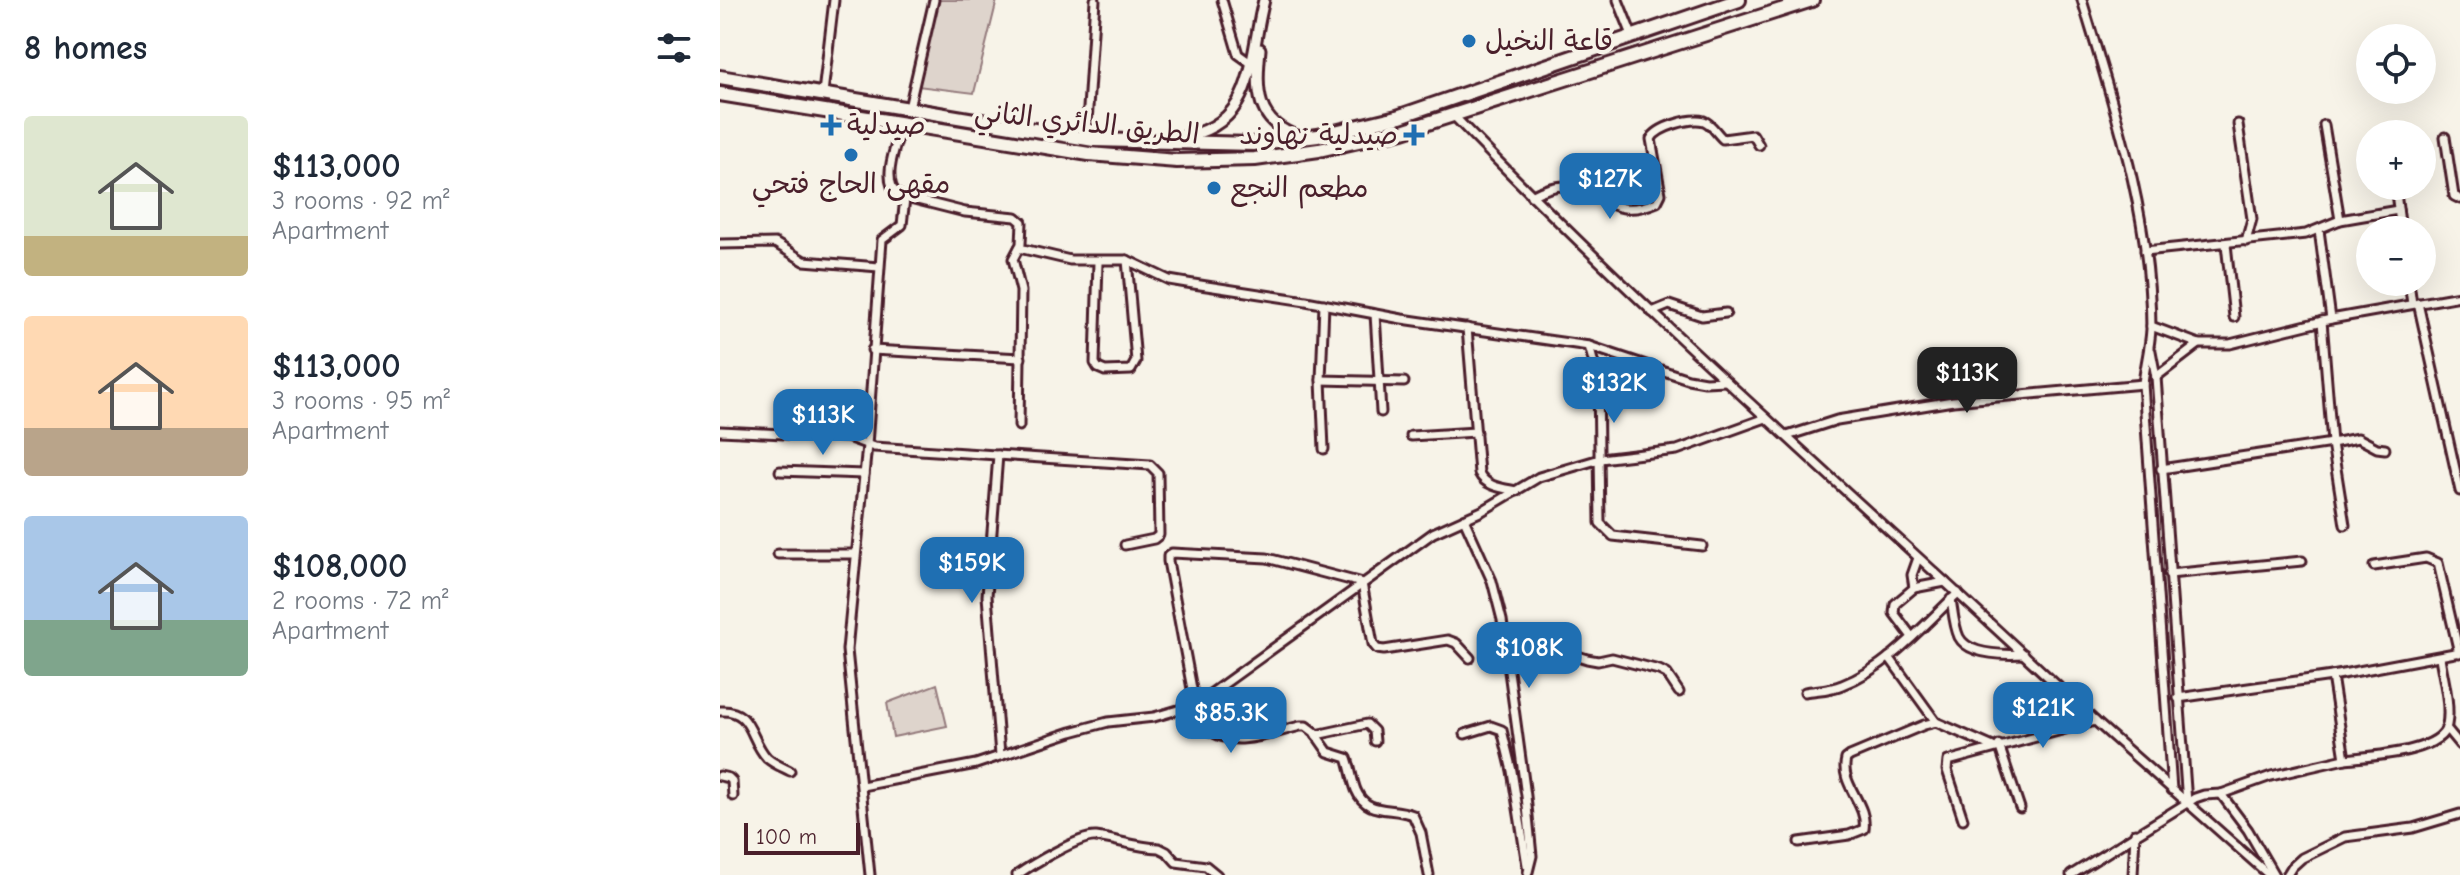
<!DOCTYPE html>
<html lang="en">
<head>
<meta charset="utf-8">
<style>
  body { margin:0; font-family:"Comic Neue","Playpen Sans Arabic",sans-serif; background:#f2f2f3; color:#1f2937; height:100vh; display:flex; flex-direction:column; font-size:30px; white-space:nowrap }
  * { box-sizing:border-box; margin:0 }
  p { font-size:26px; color:#747a83 }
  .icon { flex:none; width:44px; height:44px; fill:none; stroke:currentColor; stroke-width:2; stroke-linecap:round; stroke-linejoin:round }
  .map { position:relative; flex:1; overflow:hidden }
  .side { display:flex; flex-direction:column; background:#fff; width:720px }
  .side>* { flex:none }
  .buttons { position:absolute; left:1636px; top:24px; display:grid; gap:16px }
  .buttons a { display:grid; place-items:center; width:80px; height:80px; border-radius:50%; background:#fff; box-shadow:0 8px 32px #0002; font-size:40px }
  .scale { position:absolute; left:24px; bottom:20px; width:116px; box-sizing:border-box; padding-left:8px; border:4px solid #4a1f2b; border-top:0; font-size:22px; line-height:28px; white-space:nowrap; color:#4a1f2b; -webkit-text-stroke:6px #f7f3e8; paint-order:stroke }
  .price { position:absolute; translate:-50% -68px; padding:0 18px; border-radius:16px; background:#1f6fb2; color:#fff; font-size:26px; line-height:52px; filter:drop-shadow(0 2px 4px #0008) }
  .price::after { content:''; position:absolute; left:50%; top:48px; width:24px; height:18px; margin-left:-12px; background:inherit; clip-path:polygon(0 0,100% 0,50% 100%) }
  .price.current { background:#222; color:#fff }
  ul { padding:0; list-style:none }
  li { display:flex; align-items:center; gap:24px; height:200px; padding:0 24px }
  li span { display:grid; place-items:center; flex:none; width:224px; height:160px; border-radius:8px; color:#555 }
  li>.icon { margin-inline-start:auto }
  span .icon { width:96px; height:96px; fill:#fffc; stroke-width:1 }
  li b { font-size:34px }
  h2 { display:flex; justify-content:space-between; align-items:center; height:96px; padding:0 24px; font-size:34px }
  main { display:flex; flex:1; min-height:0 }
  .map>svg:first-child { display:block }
  .green { fill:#ded4cc; stroke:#947a7c; stroke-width:2 }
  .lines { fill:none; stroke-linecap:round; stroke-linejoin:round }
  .minor-casing { stroke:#4a1f2b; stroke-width:13 }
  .tertiary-casing { stroke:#4a1f2b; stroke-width:15 }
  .trunk-casing { stroke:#4a1f2b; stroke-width:18 }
  .minor { stroke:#f7f3e8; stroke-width:7 }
  .tertiary { stroke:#f7f3e8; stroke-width:9 }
  .trunk { stroke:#f7f3e8; stroke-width:12 }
  .poi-dot { fill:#1f6fb2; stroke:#f7f3e8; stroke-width:3 }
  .labels { text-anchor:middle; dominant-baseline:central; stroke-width:8; stroke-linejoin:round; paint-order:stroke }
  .poi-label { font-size:28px; fill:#4a1f2b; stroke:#f7f3e8; text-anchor:start }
  .street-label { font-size:28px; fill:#4a1f2b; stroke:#f7f3e8 }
</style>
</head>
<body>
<main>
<section class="side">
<h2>8 homes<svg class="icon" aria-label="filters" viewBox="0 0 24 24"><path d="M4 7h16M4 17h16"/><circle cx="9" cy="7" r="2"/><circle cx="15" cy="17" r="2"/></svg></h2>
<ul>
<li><span style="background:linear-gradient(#dfe7d0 75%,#c2b280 0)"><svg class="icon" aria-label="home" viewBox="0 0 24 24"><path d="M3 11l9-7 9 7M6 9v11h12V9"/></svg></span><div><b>$113,000</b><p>3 rooms · 92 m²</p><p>Apartment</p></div></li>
<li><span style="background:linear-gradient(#ffd9b3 70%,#b9a48a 0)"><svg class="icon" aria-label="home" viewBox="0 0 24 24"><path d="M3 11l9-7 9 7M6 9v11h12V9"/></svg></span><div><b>$113,000</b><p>3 rooms · 95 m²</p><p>Apartment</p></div></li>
<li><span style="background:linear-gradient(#a9c7e8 65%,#7fa58c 0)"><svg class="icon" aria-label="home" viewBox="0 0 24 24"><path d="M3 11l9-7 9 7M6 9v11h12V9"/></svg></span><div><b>$108,000</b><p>2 rooms · 72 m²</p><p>Apartment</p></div></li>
</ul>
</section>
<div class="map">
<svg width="1740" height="875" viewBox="0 0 1740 875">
  <rect width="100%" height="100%" fill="#f7f3e8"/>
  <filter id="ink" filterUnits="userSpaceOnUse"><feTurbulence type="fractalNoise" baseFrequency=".0125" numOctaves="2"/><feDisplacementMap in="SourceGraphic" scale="16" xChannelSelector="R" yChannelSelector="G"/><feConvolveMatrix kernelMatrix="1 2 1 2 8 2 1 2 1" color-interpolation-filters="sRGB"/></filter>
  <g filter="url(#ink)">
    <g class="green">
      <polygon points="217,0 277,0 254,93 197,86"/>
      <polygon points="217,684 227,726 173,737 167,703"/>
    </g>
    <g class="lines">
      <g class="minor-casing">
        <g id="minor">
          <polyline points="502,0 518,54 532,64"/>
          <polyline points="898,0 912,35"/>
          <path d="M1362 0C1394 107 1431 217 1431 329 1430 348 1425 365 1423 384L1452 790"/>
          <polyline points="103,93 114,0"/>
          <polyline points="189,108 214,0"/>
          <path d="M733 115C938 328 1161 519 1375 721"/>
          <path d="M182 124C177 143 160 180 178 195L245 212 296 217 302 222 301 244 293 259 301 291 299 426"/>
          <polyline points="1518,124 1532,219 1526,241"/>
          <polyline points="1604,125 1620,220"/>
          <polyline points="1725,137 1734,196 1740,199"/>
          <polyline points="366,139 375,0"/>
          <polyline points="1675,186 1681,230"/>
          <path d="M811 196C822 190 834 185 847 186 883 189 890 222 937 202L941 194 931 139C937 127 971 117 984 121 992 124 996 133 1003 139L1033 135 1039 145"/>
          <polyline points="1599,230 1611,319"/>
          <polyline points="0,244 55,243 84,261 159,267"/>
          <polyline points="1506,244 1514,317"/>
          <polyline points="299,248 350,260 407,260 449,280 467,283 586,301 682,319 869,346 968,379 985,382 1005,381"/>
          <polyline points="1425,251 1586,234 1620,220 1678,210"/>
          <polyline points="378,262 375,363 378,368 385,371 411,370 416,361 407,260"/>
          <polyline points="1689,282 1692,304"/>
          <polyline points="1698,303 1740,491"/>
          <polyline points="604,304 601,380 604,449"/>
          <polyline points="932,312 949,305 982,316 1006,313"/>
          <polyline points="655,314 661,412"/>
          <polyline points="1602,321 1612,443 1638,438 1657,448 1665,449"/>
          <polyline points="1431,326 1479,344 1510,344 1611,319 1740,296"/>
          <path d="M747 328 759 473C766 487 782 488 797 491"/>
          <polyline points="869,346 878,379 880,523 893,536 982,546"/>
          <polyline points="152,350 301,358"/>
          <polyline points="1431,351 1436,377 1467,803"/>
          <polyline points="1436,377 1479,344"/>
          <polyline points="601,380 684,382"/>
          <polyline points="0,431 127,437 154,447 430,465 438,473 439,535 434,539 405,545"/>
          <polyline points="691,436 756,432"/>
          <polyline points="1067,436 1117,420 1233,401 1423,384"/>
          <polyline points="278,455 267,596 280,755"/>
          <polyline points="1441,469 1612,443 1625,525"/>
          <polyline points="60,471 144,474"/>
          <polyline points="744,519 772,581 782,620 806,796 812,856 808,872"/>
          <polyline points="58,554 134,554"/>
          <polyline points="1654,566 1706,558 1718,563 1739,653"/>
          <polyline points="1449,574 1582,561"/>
          <polyline points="1194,588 1192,575 1198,558"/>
          <path d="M1231 599C1233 611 1234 626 1239 637 1249 656 1286 655 1304 654"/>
          <polyline points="1192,637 1174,613 1175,604 1194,588 1225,582"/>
          <polyline points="785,645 791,641 804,639 867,659 878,661 892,658 939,670 947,674 959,692"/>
          <polyline points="1169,657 1216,722"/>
          <path d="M1085 692C1097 690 1111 690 1122 685 1168 667 1202 627 1238 593"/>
          <polyline points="1458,698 1612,676 1740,652"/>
          <path d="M480 702 487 728C511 750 552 733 580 726H586L594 732 608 752 627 758C631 769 632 780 636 790 647 816 670 806 693 815L701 833 709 875"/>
          <polyline points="475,705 448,561 448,556 452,553 547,558 642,583 653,644 657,649 664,650 728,640 736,643 750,658"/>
          <path d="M0 711C33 709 29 739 47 758 54 764 62 767 70 771"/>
          <polyline points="1726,728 1740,745"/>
          <polyline points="745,734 771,726 782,730 792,771 807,865"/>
          <polyline points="596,735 647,724 654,731 655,741"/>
          <polyline points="1279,745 1300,808"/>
          <path d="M1625 759C1649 756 1722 753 1727 725 1731 704 1723 678 1720 657"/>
          <polyline points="0,776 9,778 12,781 13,796"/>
          <polyline points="142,786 256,764 351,732 388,722 434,717 475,705 713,533 762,511 819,477 880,459 957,450 1046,418"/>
          <polyline points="1501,794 1528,830 1554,875"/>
          <polyline points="1243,819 1227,770 1228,761 1375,721 1549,875"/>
          <path d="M1079 842 1129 835 1144 829C1148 804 1119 784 1126 759L1130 756 1204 725 1216 722 1273 747"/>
          <polyline points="150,875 127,650 147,445 162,240 182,225 185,198"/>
          <path d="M297 875C311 865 361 835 376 837 397 840 417 847 439 848L447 852 456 862 486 866 497 875"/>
          <polyline points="1351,875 1475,798 1484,795 1501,794 1551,776 1625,759 1612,676"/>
          <polyline points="1413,875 1415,833"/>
          <polyline points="1567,875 1572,867 1582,858 1625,837 1693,828 1740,814"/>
        </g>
      </g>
      <g class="tertiary-casing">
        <g id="tertiary">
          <path d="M540 49C536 91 535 123 580 137"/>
          <path d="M457 138C537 127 528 62 544 0"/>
        </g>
      </g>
      <g class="trunk-casing">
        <g id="trunk">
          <polyline points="0,77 374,140 533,144 598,136 677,117 1019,0"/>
          <polyline points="0,94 369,154 457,161 535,159 599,150 683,131 1092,0"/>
        </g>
      </g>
      <use href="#minor" class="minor"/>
      <use href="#tertiary" class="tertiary"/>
      <use href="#trunk" class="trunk"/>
    </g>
  </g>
  <g class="poi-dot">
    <circle cx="749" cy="41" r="8"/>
    <path d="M107 113h8v8h8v8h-8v8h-8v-8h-8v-8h8z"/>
    <path d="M690 123h8v8h8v8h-8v8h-8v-8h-8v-8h8z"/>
    <circle cx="131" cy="155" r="8"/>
    <circle cx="494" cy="188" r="8"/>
  </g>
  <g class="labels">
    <g class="poi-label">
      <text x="765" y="41">قاعة النخيل</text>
      <text x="127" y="125">صيدلية</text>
      <text x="678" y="135" text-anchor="end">صيدلية نهاوند</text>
      <text x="131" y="184" text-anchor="middle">مقهى الحاج فتحي</text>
      <text x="510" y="188">مطعم النجع</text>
    </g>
    <g class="street-label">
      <text transform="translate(367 123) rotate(6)">الطريق الدائري الثاني</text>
    </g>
  </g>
</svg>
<div class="buttons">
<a><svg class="icon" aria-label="locate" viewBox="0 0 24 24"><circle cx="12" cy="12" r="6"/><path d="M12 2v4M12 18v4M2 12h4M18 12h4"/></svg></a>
<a>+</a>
<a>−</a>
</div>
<div class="scale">100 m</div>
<b class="price" style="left:890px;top:221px">$127K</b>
<b class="price current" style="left:1247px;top:415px">$113K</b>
<b class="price" style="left:894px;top:425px">$132K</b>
<b class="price" style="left:103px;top:457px">$113K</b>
<b class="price" style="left:252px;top:605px">$159K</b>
<b class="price" style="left:809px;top:690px">$108K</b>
<b class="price" style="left:1323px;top:750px">$121K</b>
<b class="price" style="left:511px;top:755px">$85.3K</b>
</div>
</main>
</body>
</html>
